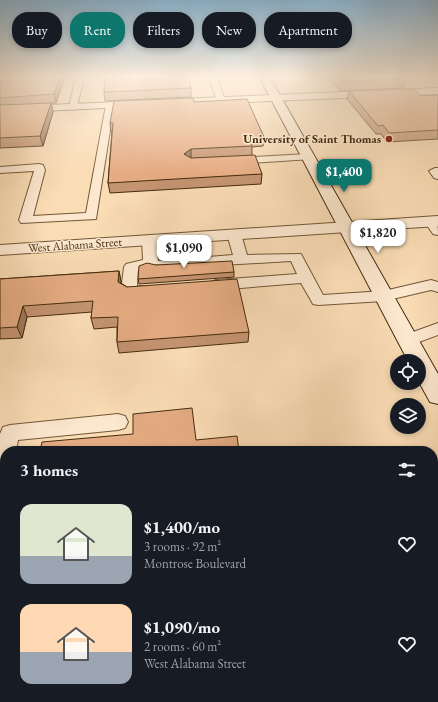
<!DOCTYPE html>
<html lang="en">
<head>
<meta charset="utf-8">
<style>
  body { margin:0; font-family:"EB Garamond",serif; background:#242831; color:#f1f3f6; height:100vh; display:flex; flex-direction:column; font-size:15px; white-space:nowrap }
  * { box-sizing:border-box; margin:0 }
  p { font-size:13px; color:#9ea1a6 }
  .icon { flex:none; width:22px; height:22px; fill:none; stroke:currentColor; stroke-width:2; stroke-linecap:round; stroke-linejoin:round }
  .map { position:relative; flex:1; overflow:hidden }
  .drawer { position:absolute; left:0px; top:446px; width:438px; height:256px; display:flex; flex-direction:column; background:#171b24; border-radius:16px 16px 0 0; box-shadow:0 2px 6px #0003 }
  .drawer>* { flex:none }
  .hud { position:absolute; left:12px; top:12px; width:414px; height:36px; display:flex; gap:8px }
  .tools { position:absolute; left:390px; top:354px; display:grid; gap:8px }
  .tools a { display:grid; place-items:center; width:36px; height:36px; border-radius:50%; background:#171b24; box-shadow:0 2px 6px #0003; font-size:20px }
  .price { position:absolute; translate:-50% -34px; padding:0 9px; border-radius:8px; background:#fff; color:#222; font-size:13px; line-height:26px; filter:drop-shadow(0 1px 2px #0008) }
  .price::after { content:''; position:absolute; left:50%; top:24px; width:12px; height:9px; margin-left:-6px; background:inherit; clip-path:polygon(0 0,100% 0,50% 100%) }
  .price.active { background:#0f766e; color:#fff }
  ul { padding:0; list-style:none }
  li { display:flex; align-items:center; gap:12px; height:100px; padding:0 20px }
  li span { display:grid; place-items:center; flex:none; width:112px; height:80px; border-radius:12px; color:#555 }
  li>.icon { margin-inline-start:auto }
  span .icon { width:48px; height:48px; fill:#fffc; stroke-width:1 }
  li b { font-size:17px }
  h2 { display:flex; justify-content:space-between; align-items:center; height:48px; padding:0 20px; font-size:17px }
  .tag { padding:0 14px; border-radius:16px; background:#171b24; box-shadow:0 2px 6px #0003; font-size:14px; line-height:36px }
  .tag.active { background:#0f766e; color:#fff }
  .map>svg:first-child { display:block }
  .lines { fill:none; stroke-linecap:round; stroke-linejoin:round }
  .service-casing { stroke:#725837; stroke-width:2 }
  .minor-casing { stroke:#725837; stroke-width:2 }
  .tertiary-casing { stroke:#725837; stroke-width:2 }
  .secondary-casing { stroke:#452c0d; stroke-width:2 }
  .service { fill:#fce8cf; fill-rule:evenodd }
  .minor { fill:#fce8cf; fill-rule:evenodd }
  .tertiary { fill:#fce8cf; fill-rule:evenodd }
  .secondary { fill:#fce8cf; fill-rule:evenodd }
  .wall { fill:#c59471; stroke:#452c0d }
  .shaded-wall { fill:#a0785c; stroke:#452c0d }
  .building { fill:#e5ac83; stroke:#452c0d }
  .poi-dot { fill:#8f2418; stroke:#fce8cf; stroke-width:1.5 }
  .labels { text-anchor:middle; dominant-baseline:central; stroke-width:3; stroke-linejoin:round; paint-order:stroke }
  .far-poi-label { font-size:12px; font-weight:bold; fill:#452c0d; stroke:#fce8cf; text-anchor:end }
  .far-street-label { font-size:12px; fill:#452c0d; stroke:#fce8cf }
</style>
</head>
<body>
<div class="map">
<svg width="438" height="702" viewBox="0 0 438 702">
  <rect width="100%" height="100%" fill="#fadcb5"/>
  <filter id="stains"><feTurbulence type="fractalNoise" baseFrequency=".005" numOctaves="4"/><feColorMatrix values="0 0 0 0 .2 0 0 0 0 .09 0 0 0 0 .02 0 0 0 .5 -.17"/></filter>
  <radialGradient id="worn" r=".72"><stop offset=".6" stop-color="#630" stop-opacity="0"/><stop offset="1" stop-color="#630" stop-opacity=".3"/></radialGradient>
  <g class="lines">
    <g class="service-casing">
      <g id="service">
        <polygon points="76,76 84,76 77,107 73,110 69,107"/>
        <polygon points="208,76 216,76 225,100 224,102 221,103 217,100"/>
        <polygon points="110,102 114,105 96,219 21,223 19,220 34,171 0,173 0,167 39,164 43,165 45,170 33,216 86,213 106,105"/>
        <polygon points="308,154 313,157 312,159 234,164 229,161 234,158"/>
        <polygon points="435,168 438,168 438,179 434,178 429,171"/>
        <path d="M430 217C438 220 438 227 438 235L433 234 424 221Z"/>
        <polygon points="234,230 241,234 247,255 301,254 323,295 384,291 431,280 438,282 438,292 431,290 384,301 318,305 313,304 301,283 216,290 211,288 209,285 211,282 216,280 297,274 291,261 156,269 148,267 138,270 137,286 153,287 155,290 153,293 129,296 124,294 121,291 124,267 126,264 143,260 142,240 144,237 154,237 156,240 158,261 233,255 227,234"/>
        <polygon points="438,323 438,335 408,346 402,344 400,340 402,336"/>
        <polygon points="118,414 125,416 128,422 125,428 118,430 18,440 16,451 5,451 5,485 0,487 0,434 3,427 10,425"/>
      </g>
    </g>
    <g class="minor-casing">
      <g id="minor">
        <polygon points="438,88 438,94 179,105 173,102 179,99"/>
        <polygon points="143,101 147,102 149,104 147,106 0,113 0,107"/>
        <rect x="433" y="581" width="5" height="32"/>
        <polygon points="5,637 5,673 0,674 0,638"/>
      </g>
    </g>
    <g class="tertiary-casing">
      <polygon id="tertiary" points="438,216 438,226 0,255 0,245"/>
    </g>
    <g class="secondary-casing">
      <polygon id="secondary" points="259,76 269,76 438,374 438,404 430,402 419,382 419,361 408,361"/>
    </g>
    <use href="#service" class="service"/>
    <use href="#minor" class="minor"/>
    <use href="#tertiary" class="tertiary"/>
    <use href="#secondary" class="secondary"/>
  </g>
  <g class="wall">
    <polygon points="0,76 65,76 56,103 51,103 53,112 43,146 0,148"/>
    <polygon points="328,76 402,76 405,79 403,88 340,91"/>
    <polygon points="191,88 191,97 105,101 104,92"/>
    <polygon points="349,91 421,96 438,95 438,139 387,142 381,134 376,134 347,99"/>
    <polygon points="194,102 264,137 263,146 252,147 252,155 262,174 261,184 110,193 108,183 112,132 111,132 110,123"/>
    <polygon points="156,265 234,272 234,277 139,284 138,279"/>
    <polygon points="119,271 121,283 127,287 249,332 248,342 119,353 117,342 117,327 94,329 91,318 92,312 27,317 22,338 0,339 0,279"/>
  </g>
  <g class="shaded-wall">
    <polygon points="61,76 65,76 56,103 54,94"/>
    <polygon points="51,103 53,112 43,146 40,136"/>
    <polygon points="191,149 191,158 184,154"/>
    <polygon points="119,271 121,281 120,292 118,282"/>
    <polygon points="23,306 27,317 22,338 17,327"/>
  </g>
  <g class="building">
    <polygon points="0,76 61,76 54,94 0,98"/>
    <polygon points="105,76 188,76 191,88 104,92"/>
    <polygon points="337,76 402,76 405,79 342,81"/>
    <polygon points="413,89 421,96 438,95 438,130 389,133 383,125 378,126 349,91"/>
    <polygon points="193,98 194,102 247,99 264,137 249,138 252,146 191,149 184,154 191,158 255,155 262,174 108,183 113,123 110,123 114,101"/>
    <polygon points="51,103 40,136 0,138 0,105"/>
    <polygon points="232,261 234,272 138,279 139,266 147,263 156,265"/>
    <polygon points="119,271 118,282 127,287 237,279 249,332 117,342 118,317 91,318 93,301 23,306 17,327 0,328 0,279"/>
    <polygon points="192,408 196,440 237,436 239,451 40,451 42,442 133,434 133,414"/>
  </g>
  <linearGradient id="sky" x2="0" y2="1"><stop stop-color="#8bb6d4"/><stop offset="0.44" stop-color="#fdefde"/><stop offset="1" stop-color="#fdefde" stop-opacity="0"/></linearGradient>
  <rect width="438" height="174" fill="url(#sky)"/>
  <circle class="poi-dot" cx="389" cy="139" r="4"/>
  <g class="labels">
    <g class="far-poi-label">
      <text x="381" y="139">University of Saint Thomas</text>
    </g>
    <g class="far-street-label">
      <text transform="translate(75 245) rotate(-4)">West Alabama Street</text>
    </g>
  </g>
  <rect width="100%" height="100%" filter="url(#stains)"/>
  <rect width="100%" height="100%" fill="url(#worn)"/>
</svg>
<div class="tools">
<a><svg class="icon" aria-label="locate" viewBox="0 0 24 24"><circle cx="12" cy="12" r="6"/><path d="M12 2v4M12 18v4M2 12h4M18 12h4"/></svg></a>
<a><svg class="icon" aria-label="layers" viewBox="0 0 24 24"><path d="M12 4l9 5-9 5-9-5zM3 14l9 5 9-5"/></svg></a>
</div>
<b class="price active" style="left:344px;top:193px">$1,400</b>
<b class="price" style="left:378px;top:254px">$1,820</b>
<b class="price" style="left:184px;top:269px">$1,090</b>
<div class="hud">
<a class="tag">Buy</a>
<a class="tag active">Rent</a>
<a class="tag">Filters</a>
<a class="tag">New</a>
<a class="tag">Apartment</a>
</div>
<section class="drawer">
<h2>3 homes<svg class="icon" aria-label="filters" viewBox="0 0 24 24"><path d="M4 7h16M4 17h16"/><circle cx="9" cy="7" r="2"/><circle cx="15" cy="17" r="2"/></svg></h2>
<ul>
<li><span style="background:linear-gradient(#dfe7d0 65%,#9aa5b1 0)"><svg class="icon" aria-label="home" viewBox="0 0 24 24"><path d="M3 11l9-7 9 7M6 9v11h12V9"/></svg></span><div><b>$1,400/mo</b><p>3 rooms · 92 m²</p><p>Montrose Boulevard</p></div><svg class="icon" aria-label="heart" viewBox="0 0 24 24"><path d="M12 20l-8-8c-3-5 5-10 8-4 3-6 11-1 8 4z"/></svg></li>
<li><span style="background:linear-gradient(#ffd9b3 60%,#9aa5b1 0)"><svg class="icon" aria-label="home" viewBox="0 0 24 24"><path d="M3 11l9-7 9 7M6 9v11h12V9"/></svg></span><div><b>$1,090/mo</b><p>2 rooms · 60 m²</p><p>West Alabama Street</p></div><svg class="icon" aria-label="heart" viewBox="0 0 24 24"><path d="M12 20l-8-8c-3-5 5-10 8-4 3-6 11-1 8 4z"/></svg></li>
</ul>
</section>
</div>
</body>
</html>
